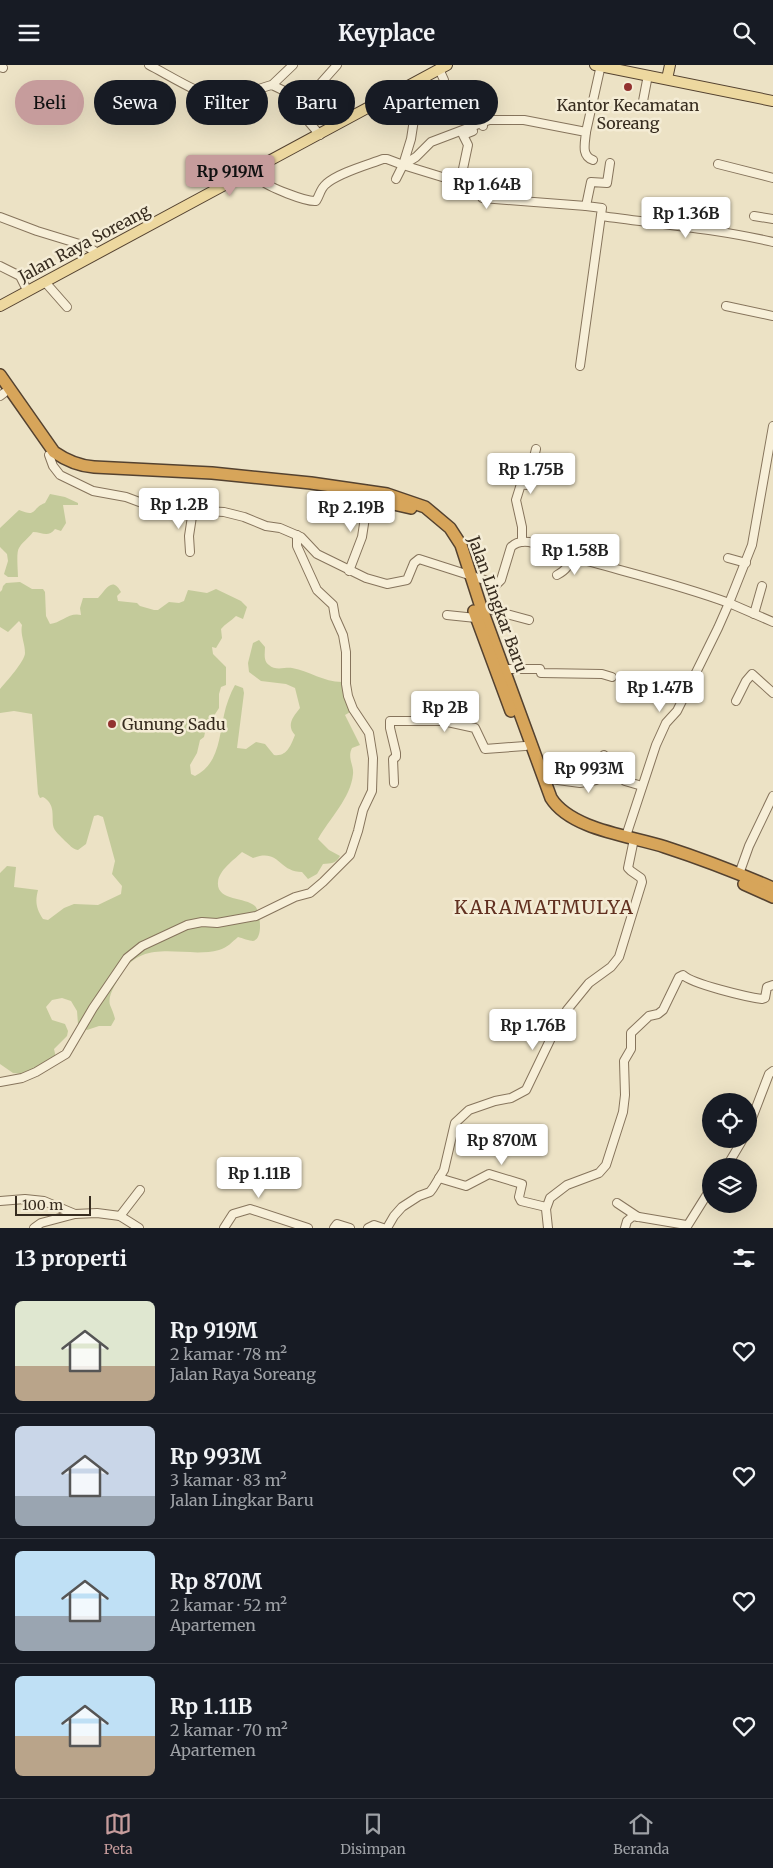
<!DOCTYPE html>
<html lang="id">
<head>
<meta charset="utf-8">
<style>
  body { margin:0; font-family:Merriweather,serif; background:#20242c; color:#f1f3f6; height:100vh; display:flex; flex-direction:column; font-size:19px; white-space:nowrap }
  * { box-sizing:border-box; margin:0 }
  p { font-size:16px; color:#9ea1a6 }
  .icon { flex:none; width:28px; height:28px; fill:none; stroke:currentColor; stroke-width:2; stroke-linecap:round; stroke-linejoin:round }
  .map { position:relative; height:1163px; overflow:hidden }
  .side { display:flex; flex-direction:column; background:#171b24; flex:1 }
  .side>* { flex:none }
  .top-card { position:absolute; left:15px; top:15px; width:500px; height:45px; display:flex; gap:10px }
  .tools { position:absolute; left:702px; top:1028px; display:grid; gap:10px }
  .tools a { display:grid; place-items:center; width:55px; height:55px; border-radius:50%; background:#171b24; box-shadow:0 5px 20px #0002; font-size:25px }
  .scale { position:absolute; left:15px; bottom:12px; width:76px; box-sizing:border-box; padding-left:5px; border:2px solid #372c1f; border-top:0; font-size:14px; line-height:18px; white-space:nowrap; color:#372c1f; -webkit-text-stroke:4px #f4ecd5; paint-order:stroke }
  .price { position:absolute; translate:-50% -42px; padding:0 11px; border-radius:5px; background:#fff; color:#222; font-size:16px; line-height:32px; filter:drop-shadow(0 1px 2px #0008) }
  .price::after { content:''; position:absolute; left:50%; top:30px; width:15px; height:11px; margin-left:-8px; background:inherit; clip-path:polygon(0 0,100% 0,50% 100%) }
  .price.on { background:#c69c9c; color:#111 }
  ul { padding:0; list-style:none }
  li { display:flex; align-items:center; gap:15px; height:125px; padding:0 15px }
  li+li { border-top:1px solid #363941 }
  li span { display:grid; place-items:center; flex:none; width:140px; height:100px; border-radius:8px; color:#555 }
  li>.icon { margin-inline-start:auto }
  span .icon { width:60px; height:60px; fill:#fffc; stroke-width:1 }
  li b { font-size:21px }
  h2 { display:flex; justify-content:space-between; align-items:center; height:60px; padding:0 15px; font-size:21px }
  .tag { padding:0 18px; border-radius:22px; background:#171b24; box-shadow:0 5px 20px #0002; font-size:18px; line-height:45px }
  .tag.on { background:#c69c9c; color:#111 }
  header { display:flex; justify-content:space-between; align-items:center; height:65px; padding:0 15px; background:#171b24; font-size:22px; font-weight:700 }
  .menu { display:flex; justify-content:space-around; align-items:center; height:70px; border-top:1px solid #363941; background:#171b24; font-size:14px; color:#9ea1a6 }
  .menu a { display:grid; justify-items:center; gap:2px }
  .menu .on { color:#c69c9c }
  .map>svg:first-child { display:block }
  .green { fill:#c3ca9a }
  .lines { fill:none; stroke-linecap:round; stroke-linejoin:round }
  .minor-casing { stroke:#86745c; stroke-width:10 }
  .major-casing { stroke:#544230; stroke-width:12 }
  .highway-casing { stroke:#544230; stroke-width:14 }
  .minor { stroke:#f7efd8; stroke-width:8 }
  .major { stroke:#edd89f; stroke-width:10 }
  .highway { stroke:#d7a55a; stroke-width:11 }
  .poi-dot { fill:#92322f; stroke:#f4ecd5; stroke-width:2 }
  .labels { text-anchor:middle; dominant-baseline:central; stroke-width:5; stroke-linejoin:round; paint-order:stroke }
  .poi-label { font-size:16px; fill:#372c1f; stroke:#f4ecd5 }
  .street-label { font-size:16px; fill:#372c1f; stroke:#f4ecd5 }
  .quarter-label { font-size:19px; letter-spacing:1px; fill:#623121; stroke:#f4ecd5 }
</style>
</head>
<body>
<header><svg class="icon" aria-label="menu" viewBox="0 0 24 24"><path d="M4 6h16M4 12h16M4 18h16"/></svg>Keyplace<svg class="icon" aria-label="search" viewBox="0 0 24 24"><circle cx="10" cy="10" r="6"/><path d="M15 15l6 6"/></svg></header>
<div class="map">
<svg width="773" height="1163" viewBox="0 0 773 1163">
  <rect width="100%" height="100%" fill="#ece2c5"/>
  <g class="green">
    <path d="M50 429 65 432 78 438V440H63L66 458 61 466 55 464C48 473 42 467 33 467 28 474 22 477 19 483 16 487 18 505 18 512H8L4 509 8 496 7 489 0 482V463L19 445C38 453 31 443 45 438Z"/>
    <path d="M20 517 32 524H43L45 527 46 551 50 559C61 558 69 547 81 550L80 543 83 533H98C105 526 112 510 121 527L117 531 118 536 137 538 140 541 154 545H158L169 537 179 538 184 536 188 525 207 528 216 524 241 536 247 542 243 554 236 551C231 556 225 559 221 564L222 573 216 583 212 582 213 589 226 602V620L221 622 219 629V643L206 663 204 672 200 675 197 688 190 700 191 709 195 711C219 699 219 672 224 650 226 640 230 629 235 620L243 623 244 628 237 683 246 684 256 677 265 679 274 690C287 692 291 680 295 670 286 660 293 652 300 643L295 623 286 619 261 616 249 607 248 598 253 578 259 575 265 582C265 588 263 596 269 600 275 606 285 602 292 603 310 606 323 617 342 617L346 634 352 646 345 650 360 680 352 683C347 693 354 700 353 709 351 733 329 754 318 774L329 785 340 791C336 799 331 798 323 799L317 809 308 814 302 807C278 807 280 783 253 793L242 787C234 795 219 805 218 817 216 836 245 832 255 841 260 846 264 874 253 876 250 876 242 873 238 872 232 877 227 883 219 885 186 894 144 872 122 908 117 916 107 931 110 940 112 945 114 949 115 954L111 961H99L87 965 78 959 77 946 71 936 62 933 52 935 46 942 52 955 65 959 68 966 67 971 54 984 56 993 24 1009 13 1008 0 999V808L7 801 16 802 14 822 38 825C35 837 36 843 43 854L48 855 64 843 74 839 98 840 121 829 122 821 112 809 115 796 103 752 98 750 94 751 86 779 78 785C72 784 70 780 65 776 61 771 54 767 53 760 52 749 55 739 43 732L40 733 38 729 32 649 14 646 0 648V624C6 617 25 596 25 588 25 578 20 570 22 560L19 556 8 567 0 562V527L2 525 3 521 6 518Z"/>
  </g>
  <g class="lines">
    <g class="minor-casing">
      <g id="minor">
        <path d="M149 0C167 9 201 31 220 33 237 35 255 24 272 20L305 36 309 42 308 56 320 70"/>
        <polyline points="0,2 3,3"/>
        <polyline points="272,20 293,0"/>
        <polyline points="305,36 337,0"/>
        <polyline points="643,36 648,10"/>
        <polyline points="438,51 444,15 439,4"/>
        <polyline points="586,67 601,0"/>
        <polyline points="718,99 773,113"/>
        <polyline points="403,100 478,123 482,133 586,141"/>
        <path d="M254 105C256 108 259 112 261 115 268 122 306 137 316 136 320 130 320 124 326 119 338 108 367 100 383 94H387L403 100 416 92 431 77 489 55H524L586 67C585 78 581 91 593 95"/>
        <polyline points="396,114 403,100 411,74 415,48 456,54 461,47 481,48 483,49 483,61"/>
        <polyline points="460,118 468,80 463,70 473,66"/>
        <path d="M601 151C659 159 717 164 773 177"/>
        <polyline points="754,151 773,154"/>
        <polyline points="0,152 37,166 86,181 98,188"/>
        <polyline points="0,201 20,211 27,225"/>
        <polyline points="45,217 67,242"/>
        <polyline points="726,241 773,251"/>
        <polyline points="580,301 602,143 586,141 591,117 607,118 610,98"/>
        <polyline points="0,331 4,328"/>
        <polyline points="773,361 752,480 729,538 773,557"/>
        <path d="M49 390 53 401 60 410 93 426 126 432 150 441 169 444 224 447 244 452 266 461 280 463 301 472 317 489 366 513 387 519 407 515 414 498 419 494 497 519 501 515 511 482C516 477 522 476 529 477 544 480 558 488 573 492 625 507 678 519 729 538L718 563 677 646 666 658 656 680 626 771"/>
        <polyline points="522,477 522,462 516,435 521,419 527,420 536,384"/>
        <polyline points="190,487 189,471 193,445"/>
        <polyline points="728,493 746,498"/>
        <polyline points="349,506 362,472 368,433"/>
        <path d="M557 510C566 505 568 502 571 492"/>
        <polyline points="481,542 529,555"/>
        <polyline points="754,549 762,521"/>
        <polyline points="447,550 476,553"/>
        <polyline points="504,604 540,604 541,608 602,609 612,612"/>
        <polyline points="736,636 746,616 752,609 773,628"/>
        <polyline points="543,713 580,718 596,715 604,690"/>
        <polyline points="625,716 642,721"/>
        <polyline points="394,718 393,694 396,692 396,688 390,663 390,656 443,656 475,663 485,684 525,681"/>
        <polyline points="739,809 749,781 773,731"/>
        <polyline points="0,1017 22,1013 36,1007 66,989 93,943 127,893 142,881 187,860 202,857 217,858 256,851 295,832 310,828 323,817 350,790 358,766 363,745 372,726 373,693 369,668 353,644 348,631 346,619 346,587 343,570 335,552 333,540 317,525 297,481 297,470"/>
        <polyline points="749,1061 769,1009 773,1006"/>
        <polyline points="727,1101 743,1074"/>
        <polyline points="439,1113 466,1121 489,1109 522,1119 519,1132 521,1136 546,1142"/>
        <polyline points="0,1136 25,1134 44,1136 75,1149 97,1148 120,1151 139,1163"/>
        <polyline points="617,1138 638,1152"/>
        <polyline points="120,1151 140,1125"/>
        <polyline points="34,1163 41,1158 75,1149"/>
        <polyline points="224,1163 233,1149 250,1144 308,1163"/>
        <polyline points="334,1163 337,1159 350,1163"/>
        <polyline points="368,1163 374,1160 383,1163"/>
        <polyline points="387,1163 394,1151 402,1142 419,1131 430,1127 433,1123 444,1105 455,1058 469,1045 495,1036 511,1033 526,1025 552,971 567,945 589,918 611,902 619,892 642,817 641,813 631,806 628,803 634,774"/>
        <path d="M548 1163 546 1144 550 1133 567 1120 599 1108 606 1100 623 1047 625 1030 624 996 631 984V968L649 951 658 949 663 945 679 912 683 910C692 919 747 932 762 934L765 933 767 922 773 920"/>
        <polyline points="625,1163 627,1156 633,1151 686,1160"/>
        <polyline points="686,1163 711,1123"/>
      </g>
    </g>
    <g class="major-casing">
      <g id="major">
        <polyline points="595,0 773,36"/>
        <polyline points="667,14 670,0"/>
        <polyline points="0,241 447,0"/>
      </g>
    </g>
    <g class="highway-casing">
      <g id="highway">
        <path d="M0 310 54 387C67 396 79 401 94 402L212 408 311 418 387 429 425 442 450 463 461 480 481 542 551 733C571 765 632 771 665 782 702 794 738 808 773 823"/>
        <polyline points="363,432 411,443"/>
        <polyline points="474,546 511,646"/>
        <polyline points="744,819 773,832"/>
      </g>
    </g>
    <use href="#minor" class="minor"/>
    <use href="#major" class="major"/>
    <use href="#highway" class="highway"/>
  </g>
  <g class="poi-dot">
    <circle cx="628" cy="22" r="5"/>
    <circle cx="112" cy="659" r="5"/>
  </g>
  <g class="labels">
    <g class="poi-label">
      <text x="628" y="40">Kantor Kecamatan<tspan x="628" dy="18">Soreang</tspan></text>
      <text x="122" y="659" text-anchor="start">Gunung Sadu</text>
    </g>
    <g class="street-label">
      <text transform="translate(84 178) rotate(-28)">Jalan Raya Soreang</text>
      <text transform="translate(498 539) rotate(70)">Jalan Lingkar Baru</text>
    </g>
    <g class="quarter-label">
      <text x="544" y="842">KARAMATMULYA</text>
    </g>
  </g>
</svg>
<div class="tools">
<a><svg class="icon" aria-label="locate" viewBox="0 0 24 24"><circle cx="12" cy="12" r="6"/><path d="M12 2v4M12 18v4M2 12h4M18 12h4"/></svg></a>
<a><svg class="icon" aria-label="layers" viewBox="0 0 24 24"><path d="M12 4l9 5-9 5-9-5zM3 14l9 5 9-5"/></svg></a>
</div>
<div class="scale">100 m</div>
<b class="price on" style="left:230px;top:132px">Rp 919M</b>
<b class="price" style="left:487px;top:145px">Rp 1.64B</b>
<b class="price" style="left:686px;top:174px">Rp 1.36B</b>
<b class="price" style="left:531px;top:430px">Rp 1.75B</b>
<b class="price" style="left:179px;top:465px">Rp 1.2B</b>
<b class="price" style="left:351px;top:468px">Rp 2.19B</b>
<b class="price" style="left:575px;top:511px">Rp 1.58B</b>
<b class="price" style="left:660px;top:648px">Rp 1.47B</b>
<b class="price" style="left:445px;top:668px">Rp 2B</b>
<b class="price" style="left:589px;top:729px">Rp 993M</b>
<b class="price" style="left:533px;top:986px">Rp 1.76B</b>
<b class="price" style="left:502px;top:1101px">Rp 870M</b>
<b class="price" style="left:259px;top:1134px">Rp 1.11B</b>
<div class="top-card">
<a class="tag on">Beli</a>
<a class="tag">Sewa</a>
<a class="tag">Filter</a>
<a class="tag">Baru</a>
<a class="tag">Apartemen</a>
</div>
</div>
<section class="side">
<h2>13 properti<svg class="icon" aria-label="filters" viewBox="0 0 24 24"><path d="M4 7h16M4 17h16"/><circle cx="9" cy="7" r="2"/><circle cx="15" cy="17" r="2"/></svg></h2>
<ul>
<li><span style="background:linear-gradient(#dfe7d0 65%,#b9a48a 0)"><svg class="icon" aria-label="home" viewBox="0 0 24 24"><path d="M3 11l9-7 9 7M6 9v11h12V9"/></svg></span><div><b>Rp 919M</b><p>2 kamar · 78 m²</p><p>Jalan Raya Soreang</p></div><svg class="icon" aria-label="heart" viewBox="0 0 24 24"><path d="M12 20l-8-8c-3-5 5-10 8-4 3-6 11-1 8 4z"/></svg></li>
<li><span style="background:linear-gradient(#c9d6e8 70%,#9aa5b1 0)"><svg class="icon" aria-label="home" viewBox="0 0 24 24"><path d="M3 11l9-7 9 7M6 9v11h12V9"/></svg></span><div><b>Rp 993M</b><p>3 kamar · 83 m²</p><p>Jalan Lingkar Baru</p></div><svg class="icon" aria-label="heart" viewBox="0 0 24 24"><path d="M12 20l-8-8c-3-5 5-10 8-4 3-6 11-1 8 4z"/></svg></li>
<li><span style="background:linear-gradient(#bfe0f5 65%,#9aa5b1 0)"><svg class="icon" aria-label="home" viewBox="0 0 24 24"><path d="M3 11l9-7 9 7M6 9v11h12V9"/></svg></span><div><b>Rp 870M</b><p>2 kamar · 52 m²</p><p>Apartemen</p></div><svg class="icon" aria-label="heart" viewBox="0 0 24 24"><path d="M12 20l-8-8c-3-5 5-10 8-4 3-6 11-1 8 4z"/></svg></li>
<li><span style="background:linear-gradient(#bfe0f5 60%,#b9a48a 0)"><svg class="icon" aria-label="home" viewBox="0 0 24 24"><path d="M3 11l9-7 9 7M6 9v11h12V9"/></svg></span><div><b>Rp 1.11B</b><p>2 kamar · 70 m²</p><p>Apartemen</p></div><svg class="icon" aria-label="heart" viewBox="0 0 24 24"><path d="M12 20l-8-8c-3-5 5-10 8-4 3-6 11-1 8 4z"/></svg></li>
</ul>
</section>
<nav class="menu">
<a class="on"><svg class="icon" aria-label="map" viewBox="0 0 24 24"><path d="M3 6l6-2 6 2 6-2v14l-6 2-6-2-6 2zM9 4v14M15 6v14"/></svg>Peta</a>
<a><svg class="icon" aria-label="saved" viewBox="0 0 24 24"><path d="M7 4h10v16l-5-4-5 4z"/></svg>Disimpan</a>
<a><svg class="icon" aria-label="home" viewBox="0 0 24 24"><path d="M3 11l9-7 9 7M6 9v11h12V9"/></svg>Beranda</a>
</nav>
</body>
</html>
